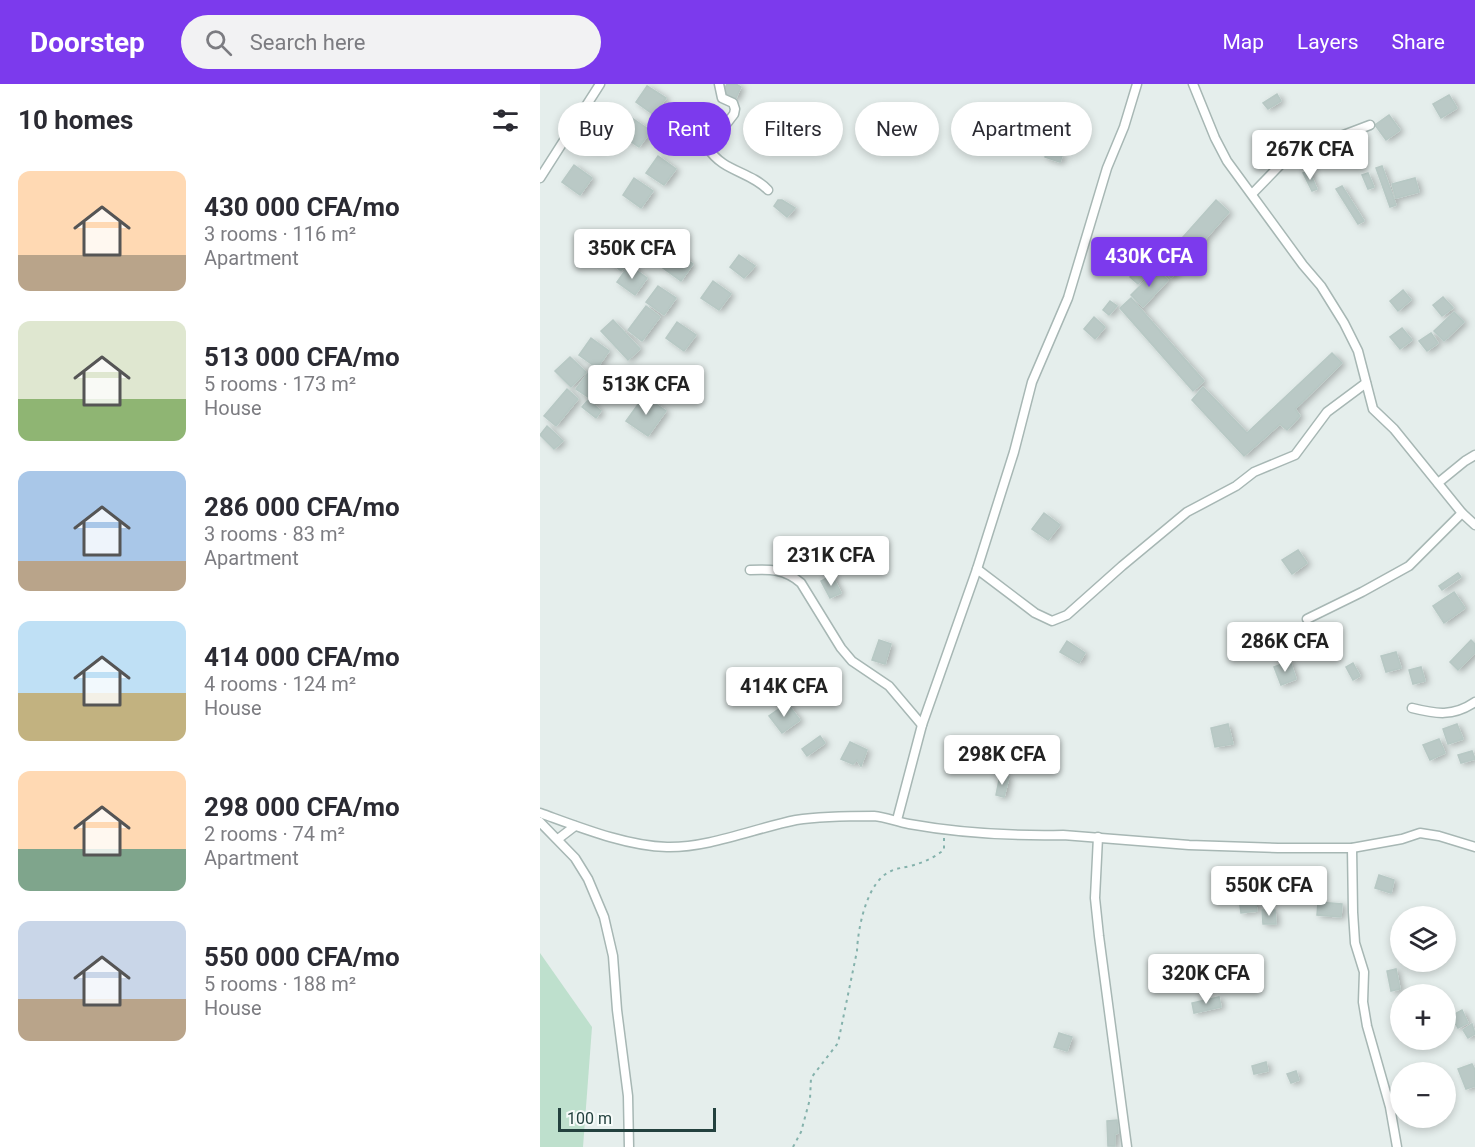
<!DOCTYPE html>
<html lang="en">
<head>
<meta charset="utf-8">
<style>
  body { margin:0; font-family:Roboto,sans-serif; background:#f2f2f3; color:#2b2b33; height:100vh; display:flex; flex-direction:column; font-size:22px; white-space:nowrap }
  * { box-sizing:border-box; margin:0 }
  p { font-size:20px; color:#7c7c81 }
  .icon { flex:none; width:33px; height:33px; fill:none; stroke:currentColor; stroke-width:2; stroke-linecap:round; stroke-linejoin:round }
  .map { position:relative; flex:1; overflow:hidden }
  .panel { display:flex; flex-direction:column; background:#fff; width:540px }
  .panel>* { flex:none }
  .banner { position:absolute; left:18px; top:18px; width:570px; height:54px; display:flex; gap:12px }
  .tools { position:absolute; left:850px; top:822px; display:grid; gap:12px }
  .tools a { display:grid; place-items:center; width:66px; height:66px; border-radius:50%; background:#fff; box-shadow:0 3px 9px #0003; font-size:30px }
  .scale { position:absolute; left:18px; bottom:15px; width:158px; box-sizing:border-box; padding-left:6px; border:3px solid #23413e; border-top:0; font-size:16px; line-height:21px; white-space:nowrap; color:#23413e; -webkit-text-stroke:4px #f6fbf9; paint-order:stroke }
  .price { position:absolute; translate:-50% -51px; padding:0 14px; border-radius:6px; background:#fff; color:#222; font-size:20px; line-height:39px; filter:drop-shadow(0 2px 3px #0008) }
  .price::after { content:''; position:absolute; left:50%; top:36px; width:18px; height:14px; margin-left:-9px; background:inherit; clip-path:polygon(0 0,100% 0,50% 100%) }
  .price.current { background:#7c3aed; color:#fff }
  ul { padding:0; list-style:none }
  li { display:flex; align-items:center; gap:18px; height:150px; padding:0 18px }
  li span { display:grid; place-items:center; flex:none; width:168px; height:120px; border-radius:12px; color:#555 }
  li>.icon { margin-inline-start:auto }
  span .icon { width:72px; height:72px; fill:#fffc; stroke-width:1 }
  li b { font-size:26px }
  h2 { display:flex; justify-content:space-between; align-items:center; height:72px; padding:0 18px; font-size:26px }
  .pill { padding:0 21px; border-radius:27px; background:#fff; box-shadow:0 3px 9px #0003; font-size:21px; line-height:54px }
  .pill.current { background:#7c3aed; color:#fff }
  header { display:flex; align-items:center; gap:36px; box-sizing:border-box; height:84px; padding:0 30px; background:#7c3aed; color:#fff }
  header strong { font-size:28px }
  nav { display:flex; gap:33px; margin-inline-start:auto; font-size:21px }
  .search { width:420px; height:54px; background:#f2f2f3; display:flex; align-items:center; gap:15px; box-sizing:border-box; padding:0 21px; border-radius:33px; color:#7c7c81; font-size:22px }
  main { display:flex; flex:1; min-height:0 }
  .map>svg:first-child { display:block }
  .green { fill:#bee0cd }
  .building { fill:#bac9c6; stroke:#b7c8c4; stroke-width:1.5; filter:url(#shadow) }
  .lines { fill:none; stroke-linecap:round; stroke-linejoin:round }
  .minor-casing { stroke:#a7b7b4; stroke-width:11 }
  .path { stroke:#85b2ac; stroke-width:2; stroke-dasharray:3 4.5; stroke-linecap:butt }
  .minor { stroke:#fff; stroke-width:8 }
</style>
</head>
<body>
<header>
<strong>Doorstep</strong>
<div class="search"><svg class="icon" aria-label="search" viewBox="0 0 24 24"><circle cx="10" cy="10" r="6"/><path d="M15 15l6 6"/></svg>Search here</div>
<nav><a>Map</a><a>Layers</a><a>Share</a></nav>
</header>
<main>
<section class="panel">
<h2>10 homes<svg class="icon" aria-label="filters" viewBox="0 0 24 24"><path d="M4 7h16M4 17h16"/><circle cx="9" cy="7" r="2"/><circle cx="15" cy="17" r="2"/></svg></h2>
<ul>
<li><span style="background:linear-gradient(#ffd9b3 70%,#b9a48a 0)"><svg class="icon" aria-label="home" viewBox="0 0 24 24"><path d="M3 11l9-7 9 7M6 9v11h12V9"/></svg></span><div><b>430 000 CFA/mo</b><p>3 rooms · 116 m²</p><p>Apartment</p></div></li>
<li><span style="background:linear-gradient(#dfe7d0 65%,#8fb573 0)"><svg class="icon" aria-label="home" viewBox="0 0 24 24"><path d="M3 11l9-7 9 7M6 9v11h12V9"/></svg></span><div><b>513 000 CFA/mo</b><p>5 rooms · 173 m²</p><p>House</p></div></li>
<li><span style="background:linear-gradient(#a9c7e8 75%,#b9a48a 0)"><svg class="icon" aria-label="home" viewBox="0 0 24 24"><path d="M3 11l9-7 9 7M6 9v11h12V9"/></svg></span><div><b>286 000 CFA/mo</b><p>3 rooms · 83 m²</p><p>Apartment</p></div></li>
<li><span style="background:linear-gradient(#bfe0f5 60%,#c2b280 0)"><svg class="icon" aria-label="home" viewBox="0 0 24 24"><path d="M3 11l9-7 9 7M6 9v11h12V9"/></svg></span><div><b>414 000 CFA/mo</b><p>4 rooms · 124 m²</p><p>House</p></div></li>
<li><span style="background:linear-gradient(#ffd9b3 65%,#7fa58c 0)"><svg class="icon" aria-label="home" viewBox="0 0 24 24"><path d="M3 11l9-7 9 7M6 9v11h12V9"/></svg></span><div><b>298 000 CFA/mo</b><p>2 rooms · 74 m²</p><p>Apartment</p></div></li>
<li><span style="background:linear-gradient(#c9d6e8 65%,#b9a48a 0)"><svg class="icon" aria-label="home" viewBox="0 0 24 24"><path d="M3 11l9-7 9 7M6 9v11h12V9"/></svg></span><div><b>550 000 CFA/mo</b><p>5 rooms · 188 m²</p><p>House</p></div></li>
</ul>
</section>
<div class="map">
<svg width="935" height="1063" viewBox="0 0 935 1063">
  <defs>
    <filter id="shadow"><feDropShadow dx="3.5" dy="2" stdDeviation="3" flood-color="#0004"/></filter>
  </defs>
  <rect width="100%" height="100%" fill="#e5eeec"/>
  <polygon class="green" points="0,869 52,943 43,1063 0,1063"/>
  <g class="building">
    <polygon points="187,0 196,0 201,3 195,16 183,8"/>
    <polygon points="107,2 126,14 114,31 96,18"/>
    <polygon points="737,10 741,17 728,25 723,19"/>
    <polygon points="909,11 917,24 901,34 893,20"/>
    <polygon points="849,31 860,46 846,56 835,41"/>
    <polygon points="92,34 111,47 99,63 81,51"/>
    <polygon points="44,41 63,56 56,66 36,51"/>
    <polygon points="506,67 522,72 520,78 505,73"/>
    <polygon points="118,72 136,85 124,101 106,89"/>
    <polygon points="34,81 52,94 40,111 22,98"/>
    <polygon points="842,82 856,121 850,123 836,84"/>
    <polygon points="769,87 777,105 772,107 763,89"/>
    <polygon points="828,89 834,103 828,105 822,91"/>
    <polygon points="94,94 113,107 101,124 83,111"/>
    <polygon points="875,94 879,108 856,114 852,100"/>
    <polygon points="802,102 824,137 818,140 796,105"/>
    <polygon points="238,116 242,116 255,124 247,133 234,122"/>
    <polygon points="676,116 689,128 631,194 618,181"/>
    <polygon points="56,150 88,178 81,187 48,159"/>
    <polygon points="134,167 153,180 141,197 123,184"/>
    <polygon points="199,171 215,182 204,194 190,183"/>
    <polygon points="605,177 613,184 598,200 590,193"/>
    <polygon points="89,181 107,194 95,211 77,198"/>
    <polygon points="616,186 628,196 603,223 591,211"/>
    <polygon points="173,197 191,210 179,226 161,214"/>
    <polygon points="118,202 136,214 124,231 106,218"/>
    <polygon points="863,206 871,216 858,227 850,217"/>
    <polygon points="903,213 913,224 902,232 893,221"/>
    <polygon points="591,214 664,297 653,307 580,224"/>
    <polygon points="570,217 577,222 569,231 563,226"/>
    <polygon points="106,222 120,233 102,257 88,246"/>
    <polygon points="914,228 924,238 904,257 894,247"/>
    <polygon points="554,233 565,243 555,255 544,245"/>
    <polygon points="73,236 100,265 88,276 61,247"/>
    <polygon points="137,238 156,251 144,267 126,254"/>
    <polygon points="862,244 872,256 860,265 850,253"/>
    <polygon points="891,249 898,259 887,267 879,257"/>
    <polygon points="51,254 69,267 57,284 39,271"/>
    <polygon points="792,269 802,279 755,325 760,332 747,346 740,340 704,372 652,316 663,303 707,349"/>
    <polygon points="30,273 46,288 31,303 15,287"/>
    <polygon points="48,289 61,299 51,315 36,305"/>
    <polygon points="27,305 38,315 16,342 4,332"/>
    <polygon points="104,312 126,327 108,352 86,337"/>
    <polygon points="48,316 61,327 56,334 42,323"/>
    <polygon points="7,342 23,357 14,365 0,351"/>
    <polygon points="504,429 520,441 508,456 492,445"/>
    <polygon points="758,466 767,479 752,490 742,476"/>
    <polygon points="918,489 921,493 902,506 899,502"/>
    <polygon points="292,491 301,509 290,514 281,497"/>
    <polygon points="914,508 925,524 904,539 893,522"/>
    <polygon points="339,556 351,560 345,580 332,576"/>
    <polygon points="931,556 935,560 935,569 918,586 910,578"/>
    <polygon points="527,557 545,569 539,579 520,568"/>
    <polygon points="856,568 861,584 846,588 841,572"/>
    <polygon points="750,577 756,595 741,601 734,583"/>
    <polygon points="813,579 820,592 813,596 806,583"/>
    <polygon points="881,583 885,597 873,600 869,586"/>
    <polygon points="247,619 260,636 242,649 229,632"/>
    <polygon points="688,640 693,660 675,663 671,644"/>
    <polygon points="917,640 923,655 908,660 903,645"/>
    <polygon points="280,652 285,659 267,672 262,665"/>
    <polygon points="899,655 905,669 890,676 883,661"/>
    <polygon points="310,658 327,666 321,682 317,676 313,680 301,675"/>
    <polygon points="932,667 935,675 921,679 918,671"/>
    <polygon points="460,691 469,693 464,713 456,711"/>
    <polygon points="839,791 854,796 851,809 835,804"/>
    <polygon points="713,804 717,827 701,829 698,807"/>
    <polygon points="778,818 802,820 801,833 777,831"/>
    <polygon points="722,826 735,826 736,840 723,840"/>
    <polygon points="856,885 860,905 851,907 847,887"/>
    <polygon points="679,913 681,923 654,929 652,919"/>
    <polygon points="922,926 928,939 918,944 911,932"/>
    <polygon points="932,940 935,950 928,954 923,946"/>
    <polygon points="519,949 532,953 527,967 514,963"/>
    <polygon points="726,978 728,987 714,990 712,982"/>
    <polygon points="932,980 935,986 935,1002 926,1005 918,985"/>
    <polygon points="756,987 759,996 751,999 747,990"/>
    <polygon points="577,1036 578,1049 575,1050 575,1062 568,1062 567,1037"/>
  </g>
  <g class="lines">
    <g class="minor-casing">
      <g id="minor">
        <path d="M179 0 182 14 193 19 195 25 194 30 168 64C183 88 210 87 228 106"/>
        <polyline points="653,0 675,54 687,77 763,181 781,202 804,239 818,267 833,325 854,345 922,429 935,441"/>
        <polyline points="0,94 60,0"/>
        <polyline points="712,110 745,76 764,66 830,41"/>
        <polyline points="898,399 925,377 935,371"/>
        <polyline points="437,485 495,529 512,537 527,531 582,482 647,428 696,402 714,388 755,371 787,328 826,299"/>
        <path d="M210 486C230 485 245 485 261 499L301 564 312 577 349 602 382 641"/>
        <polyline points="767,535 822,508 869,482 922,429"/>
        <path d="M872 624C896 630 913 633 935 618"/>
        <path d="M0 729C39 743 86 762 127 763 168 764 216 744 256 736 276 733 313 732 334 732 346 733 357 738 369 740 419 749 471 752 523 751L649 761 738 764H812L862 755 880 749 899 752 935 763"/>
        <polyline points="357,736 382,641 437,485 474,368 492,298 528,214 567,84 584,43 597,0"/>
        <polyline points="0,738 35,774 48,795 64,833 73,872 77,926 88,1012 89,1063"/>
        <polyline points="558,753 555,814 559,852 587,1063"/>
        <polyline points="18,755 35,742"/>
        <polyline points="812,764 813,828 815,859 824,888 823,918 827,942 850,1023 857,1063"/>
      </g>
    </g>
    <path class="path" d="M253 1063 261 1048 270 1015 271 994 298 959 317 867C318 843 327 797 351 787 357 784 363 784 370 782 383 779 393 774 404 766V754"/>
    <use href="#minor" class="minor"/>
  </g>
</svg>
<div class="tools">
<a><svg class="icon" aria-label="layers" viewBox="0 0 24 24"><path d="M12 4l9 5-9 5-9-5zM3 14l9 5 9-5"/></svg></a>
<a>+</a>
<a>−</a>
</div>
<div class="scale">100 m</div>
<b class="price" style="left:770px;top:97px">267K CFA</b>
<b class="price" style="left:92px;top:196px">350K CFA</b>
<b class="price current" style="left:609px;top:204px">430K CFA</b>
<b class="price" style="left:106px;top:332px">513K CFA</b>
<b class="price" style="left:291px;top:503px">231K CFA</b>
<b class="price" style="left:745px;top:589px">286K CFA</b>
<b class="price" style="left:244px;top:634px">414K CFA</b>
<b class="price" style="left:462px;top:702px">298K CFA</b>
<b class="price" style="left:729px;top:833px">550K CFA</b>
<b class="price" style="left:666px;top:921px">320K CFA</b>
<div class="banner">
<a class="pill">Buy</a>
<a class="pill current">Rent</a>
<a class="pill">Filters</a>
<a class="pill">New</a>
<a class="pill">Apartment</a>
</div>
</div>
</main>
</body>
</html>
